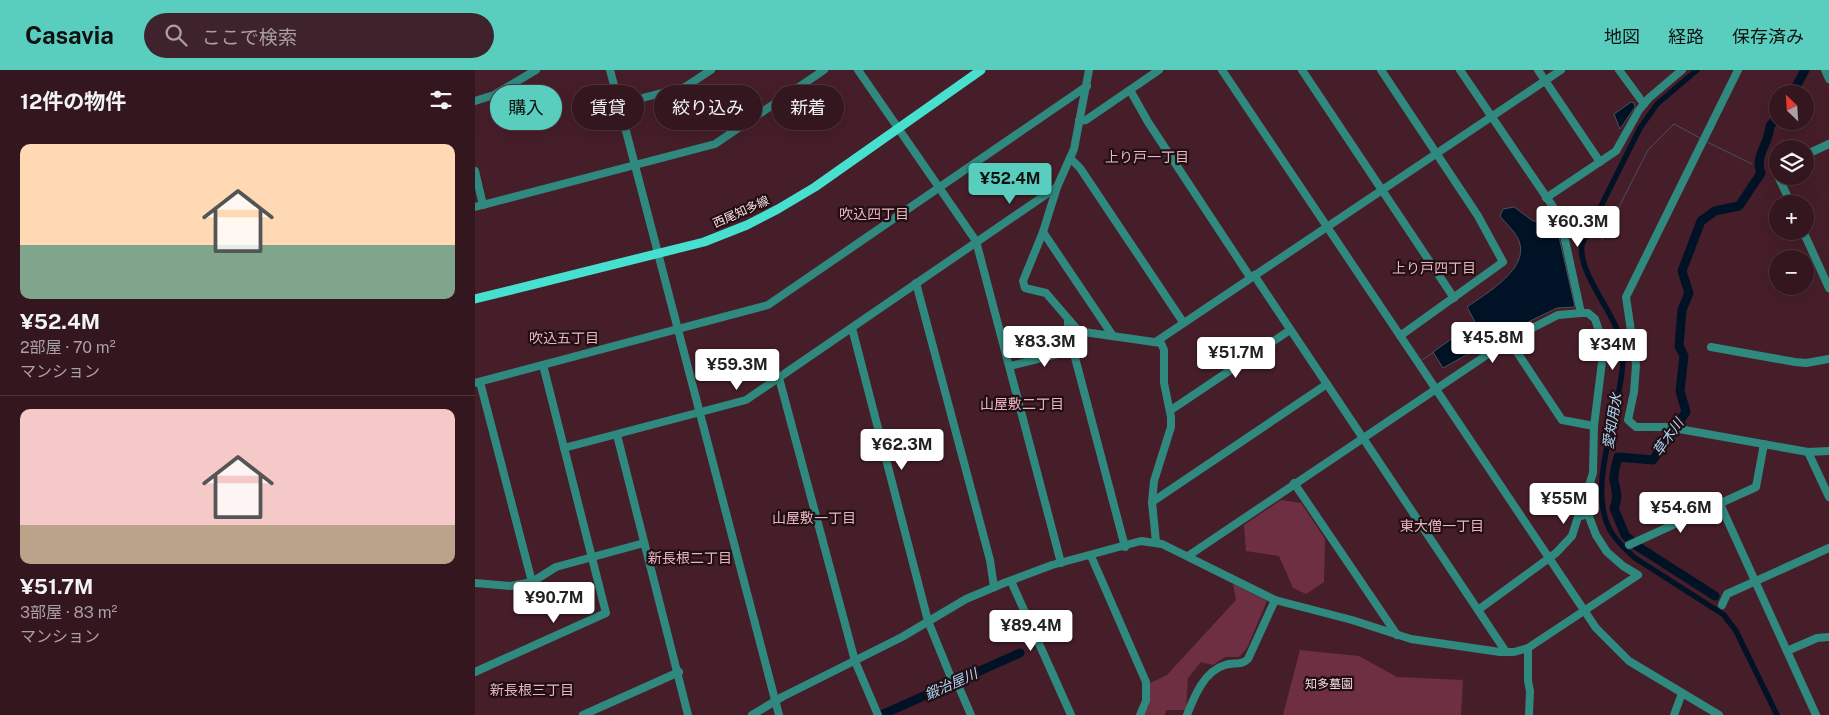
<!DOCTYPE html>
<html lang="ja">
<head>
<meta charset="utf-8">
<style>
  body { margin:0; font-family:"Public Sans","Noto Sans JP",sans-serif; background:#3f232c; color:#f1f3f6; height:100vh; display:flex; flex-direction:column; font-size:19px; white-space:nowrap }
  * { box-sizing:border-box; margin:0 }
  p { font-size:16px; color:#a99fa4 }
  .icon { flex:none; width:28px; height:28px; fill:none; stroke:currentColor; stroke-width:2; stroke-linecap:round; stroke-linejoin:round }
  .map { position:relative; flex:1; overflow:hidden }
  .details { display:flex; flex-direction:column; background:#34161f; width:475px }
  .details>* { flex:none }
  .hud { position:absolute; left:15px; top:15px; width:475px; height:45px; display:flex; gap:10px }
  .needle { width:32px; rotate:335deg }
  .buttons { position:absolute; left:1294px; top:15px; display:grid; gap:10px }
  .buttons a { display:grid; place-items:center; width:45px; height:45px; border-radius:50%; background:#34161f; box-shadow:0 5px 20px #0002,0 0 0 1px #4e353d; font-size:25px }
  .price { position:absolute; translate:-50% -42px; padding:0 11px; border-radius:5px; background:#fff; color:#222; font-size:16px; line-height:32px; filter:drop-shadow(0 1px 2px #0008) }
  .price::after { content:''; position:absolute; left:50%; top:30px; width:15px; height:11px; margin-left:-8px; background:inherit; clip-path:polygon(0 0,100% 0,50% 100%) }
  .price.selected { background:#59cebf; color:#111 }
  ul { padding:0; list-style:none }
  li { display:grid; align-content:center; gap:10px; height:265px; padding:0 20px }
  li+li { border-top:1px solid #4e353d }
  li span { display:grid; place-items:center; height:155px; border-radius:10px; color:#555 }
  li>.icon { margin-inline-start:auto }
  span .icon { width:90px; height:90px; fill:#fffc; stroke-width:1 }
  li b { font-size:21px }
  h2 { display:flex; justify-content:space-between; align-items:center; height:60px; padding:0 20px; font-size:21px }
  .tag { padding:0 18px; border-radius:22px; background:#34161f; box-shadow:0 5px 20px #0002,0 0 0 1px #4e353d; font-size:18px; line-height:45px }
  .tag.selected { background:#59cebf; color:#111 }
  header { display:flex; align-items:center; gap:30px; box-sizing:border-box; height:70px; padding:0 25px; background:#59cebf; color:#111 }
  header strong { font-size:24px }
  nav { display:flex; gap:28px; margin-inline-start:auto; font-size:18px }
  .search { width:350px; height:45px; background:#3f232c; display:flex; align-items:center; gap:12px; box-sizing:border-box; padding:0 18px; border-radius:28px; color:#a99fa4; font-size:19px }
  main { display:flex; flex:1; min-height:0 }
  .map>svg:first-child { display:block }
  .green { fill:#6f2f42 }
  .water { fill:#001225; stroke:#4a4f5e }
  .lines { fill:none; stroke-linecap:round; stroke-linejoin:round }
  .stream { stroke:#4a4f5e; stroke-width:1 }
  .canal { stroke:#001225; stroke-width:5.5 }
  .river { stroke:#001225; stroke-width:9 }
  .minor { stroke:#30897e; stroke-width:8 }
  .major { stroke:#47e0ce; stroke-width:9 }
  .labels { text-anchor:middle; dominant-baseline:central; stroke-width:4.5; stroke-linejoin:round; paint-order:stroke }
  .street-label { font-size:12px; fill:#f8dde2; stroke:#210f13 }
  .park-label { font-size:12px; fill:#f4d8de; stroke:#210f13 }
  .neighbourhood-label { font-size:14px; fill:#eab5c0; stroke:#210f13 }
  .water-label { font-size:14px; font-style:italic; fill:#aed6f8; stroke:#210f13 }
</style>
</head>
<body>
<header>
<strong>Casavia</strong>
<div class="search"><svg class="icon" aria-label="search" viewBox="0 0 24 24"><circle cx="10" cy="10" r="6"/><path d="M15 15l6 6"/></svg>ここで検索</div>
<nav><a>地図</a><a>経路</a><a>保存済み</a></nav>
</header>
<main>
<section class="details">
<h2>12件の物件<svg class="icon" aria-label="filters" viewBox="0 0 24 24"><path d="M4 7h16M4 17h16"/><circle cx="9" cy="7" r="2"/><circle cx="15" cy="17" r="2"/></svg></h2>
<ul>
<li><span style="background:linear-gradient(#ffd9b3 65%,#7fa58c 0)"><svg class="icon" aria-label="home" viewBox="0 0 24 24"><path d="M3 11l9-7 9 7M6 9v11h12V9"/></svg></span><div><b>¥52.4M</b><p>2部屋 · 70 m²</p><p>マンション</p></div></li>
<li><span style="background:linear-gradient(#f6c9c9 75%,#b9a48a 0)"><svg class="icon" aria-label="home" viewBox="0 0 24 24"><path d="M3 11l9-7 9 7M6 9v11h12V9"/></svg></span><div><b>¥51.7M</b><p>3部屋 · 83 m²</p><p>マンション</p></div></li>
</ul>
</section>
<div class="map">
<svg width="1354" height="645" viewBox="0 0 1354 645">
  <rect width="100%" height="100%" fill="#461e29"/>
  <g class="green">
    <polygon points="806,430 826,433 850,469 849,512 831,524 818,518 804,486 771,481 769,455"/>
    <polygon points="758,514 792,531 772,578 764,587 750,587 738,595 726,592 713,608 711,640 691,640 690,645 667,645 674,636 675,613 692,605 761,530"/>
    <polygon points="825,580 884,586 922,607 988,610 986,645 808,645"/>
  </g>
  <g class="water">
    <polygon points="1156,32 1159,33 1160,37 1145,59 1139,44"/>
    <path d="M1039 137 1058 151H1075L1076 147 1080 149 1100 237 1082 238 1049 254 1041 253 1025 262 1026 269 1011 274 968 298 958 282 1000 252 992 237C1010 224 1055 199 1044 171 1041 162 1030 153 1025 146L1028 139Z"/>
  </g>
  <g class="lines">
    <g class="stream">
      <polyline points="1232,72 1277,94"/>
      <polyline points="1091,152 1104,157"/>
      <polyline points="1127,170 1173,80 1199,54 1225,68"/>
      <polyline points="947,290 959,282"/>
    </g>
    <path class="canal" d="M1222 0 1182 34 1165 58 1107 174C1102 207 1147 248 1148 283 1149 335 1110 414 1135 460 1141 471 1151 480 1160 488L1249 545 1261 561 1302 645"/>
    <g class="river">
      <polyline points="1317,24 1330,0"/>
      <path d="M1240 526 1162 476 1150 465 1139 438C1144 428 1141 420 1139 411 1138 404 1141 394 1143 387L1178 390 1211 342 1205 321 1209 286 1204 276 1207 240 1214 223 1207 201 1226 151 1240 141 1264 136 1286 103C1279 86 1294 74 1295 56L1302 48"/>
      <polyline points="406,645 545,583"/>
    </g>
    <g class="minor">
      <polyline points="135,0 304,645"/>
      <polyline points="383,0 501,171 586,493"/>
      <polyline points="614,0 599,79 582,117 568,162 548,211 550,218 571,223 602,259 609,262 686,273 689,280 689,313 696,347 696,357 679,411 677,432 681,472"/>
      <polyline points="747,0 1121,558 1154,591 1244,645"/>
      <polyline points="827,0 979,228"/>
      <polyline points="906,0 1003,146 1028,192 925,266"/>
      <polyline points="1063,0 1125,92"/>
      <polyline points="1144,0 1169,34"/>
      <polyline points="1263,0 1151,227 1161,295 1159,322 1153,350 1161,357 1193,357 1333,382 1354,381"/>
      <polyline points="1350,0 1354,9"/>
      <polyline points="655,20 673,52 775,207"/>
      <polyline points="0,31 19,25 61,0"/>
      <polyline points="144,34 210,17 236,0"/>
      <polyline points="604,51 611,50 684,0"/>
      <polyline points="1330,85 1354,74"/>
      <polyline points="595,88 605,98 708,252"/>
      <polyline points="1302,98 1300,99 1302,105"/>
      <polyline points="0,101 8,135"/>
      <polyline points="1303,106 1316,134"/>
      <polyline points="1071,128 1141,81 1164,40 1174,28 1207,0"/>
      <polyline points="0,137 240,74 349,0"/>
      <polyline points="1328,161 1354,218"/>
      <polyline points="568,162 638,266"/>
      <polyline points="779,205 1031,582"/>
      <polyline points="441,213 515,490 519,517"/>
      <polyline points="593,252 593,261 650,477"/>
      <polyline points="377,258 453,551 477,610"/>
      <polyline points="1034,270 1087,350 1119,356"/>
      <polyline points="682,271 1086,0"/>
      <polyline points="1236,277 1320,292 1331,293 1354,289"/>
      <polyline points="535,296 599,280"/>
      <polyline points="304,308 380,591 403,645"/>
      <polyline points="5,312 57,512"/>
      <polyline points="0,313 293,235 612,16"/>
      <polyline points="696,340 815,260"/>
      <polyline points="142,365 213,645"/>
      <polyline points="89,378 271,330 582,117"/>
      <polyline points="1333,382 1354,427"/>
      <polyline points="819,413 922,565"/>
      <polyline points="677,432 852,314"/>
      <polyline points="1245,434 1341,645"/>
      <polyline points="1154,475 1281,417 1289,374"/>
      <polyline points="616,486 671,612 671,631 665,645"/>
      <polyline points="713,486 1034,270 1083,245 1106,243"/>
      <polyline points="536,511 596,645"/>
      <polyline points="0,513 36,516 57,512 81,497 169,473"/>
      <polyline points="1247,535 1252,524 1354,478"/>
      <polyline points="1003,540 1081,483 1097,466 1103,447 1113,444"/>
      <polyline points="1053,578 1053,611 1055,621 1054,645"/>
      <polyline points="1312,581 1342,568 1354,567"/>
      <polyline points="0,602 131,543 68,295"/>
      <polyline points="483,615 496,645"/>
      <polyline points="108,645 204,602"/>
      <polyline points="277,645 307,627 427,567 491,529 529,513 577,495 666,471 687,474 800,530 877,550 936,569 1025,582 1039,582 1053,578 1163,505 1148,496 1132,482 1121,465 1113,444 1112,422 1118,403 1119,356 1129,276 1120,249 1113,243 1106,243 1085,147 985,0"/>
      <path d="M712 645C719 627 729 601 750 595 758 592 766 596 773 589L800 530"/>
      <polyline points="1199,645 1207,623"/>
    </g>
    <polyline class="major" points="0,229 229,172 272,155 303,139 340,117 506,0"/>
  </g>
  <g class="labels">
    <g class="street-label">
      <text transform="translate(266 142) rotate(-24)">西尾知多線</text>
    </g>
    <g class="park-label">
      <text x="854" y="614">知多墓園</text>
    </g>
    <g class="neighbourhood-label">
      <text x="672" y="87">上り戸一丁目</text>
      <text x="399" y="144">吹込四丁目</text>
      <text x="959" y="198">上り戸四丁目</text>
      <text x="89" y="268">吹込五丁目</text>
      <text x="547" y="334">山屋敷二丁目</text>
      <text x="339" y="448">山屋敷一丁目</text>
      <text x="967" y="456">東大僧一丁目</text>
      <text x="215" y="488">新長根二丁目</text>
      <text x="57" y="620">新長根三丁目</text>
    </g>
    <g class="water-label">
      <text transform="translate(1137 351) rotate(-81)">愛知用水</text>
      <text transform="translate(1193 367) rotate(-55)">草木川</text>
      <text transform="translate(476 614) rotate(-24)">鍛治屋川</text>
    </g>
  </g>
</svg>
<div class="buttons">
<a><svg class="needle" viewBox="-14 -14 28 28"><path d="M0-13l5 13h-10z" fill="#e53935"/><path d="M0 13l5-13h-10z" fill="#a99fa4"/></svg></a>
<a><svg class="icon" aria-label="layers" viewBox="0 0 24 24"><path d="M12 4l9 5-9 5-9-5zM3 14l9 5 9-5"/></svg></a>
<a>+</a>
<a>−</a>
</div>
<b class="price selected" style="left:535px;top:135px">¥52.4M</b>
<b class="price" style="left:1103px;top:178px">¥60.3M</b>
<b class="price" style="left:1018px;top:294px">¥45.8M</b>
<b class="price" style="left:570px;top:298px">¥83.3M</b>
<b class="price" style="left:1138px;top:301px">¥34M</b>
<b class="price" style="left:761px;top:309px">¥51.7M</b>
<b class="price" style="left:262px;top:321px">¥59.3M</b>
<b class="price" style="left:427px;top:401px">¥62.3M</b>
<b class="price" style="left:1089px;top:455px">¥55M</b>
<b class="price" style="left:1206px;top:464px">¥54.6M</b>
<b class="price" style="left:79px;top:554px">¥90.7M</b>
<b class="price" style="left:556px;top:582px">¥89.4M</b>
<div class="hud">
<a class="tag selected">購入</a>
<a class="tag">賃貸</a>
<a class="tag">絞り込み</a>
<a class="tag">新着</a>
</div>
</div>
</main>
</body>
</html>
